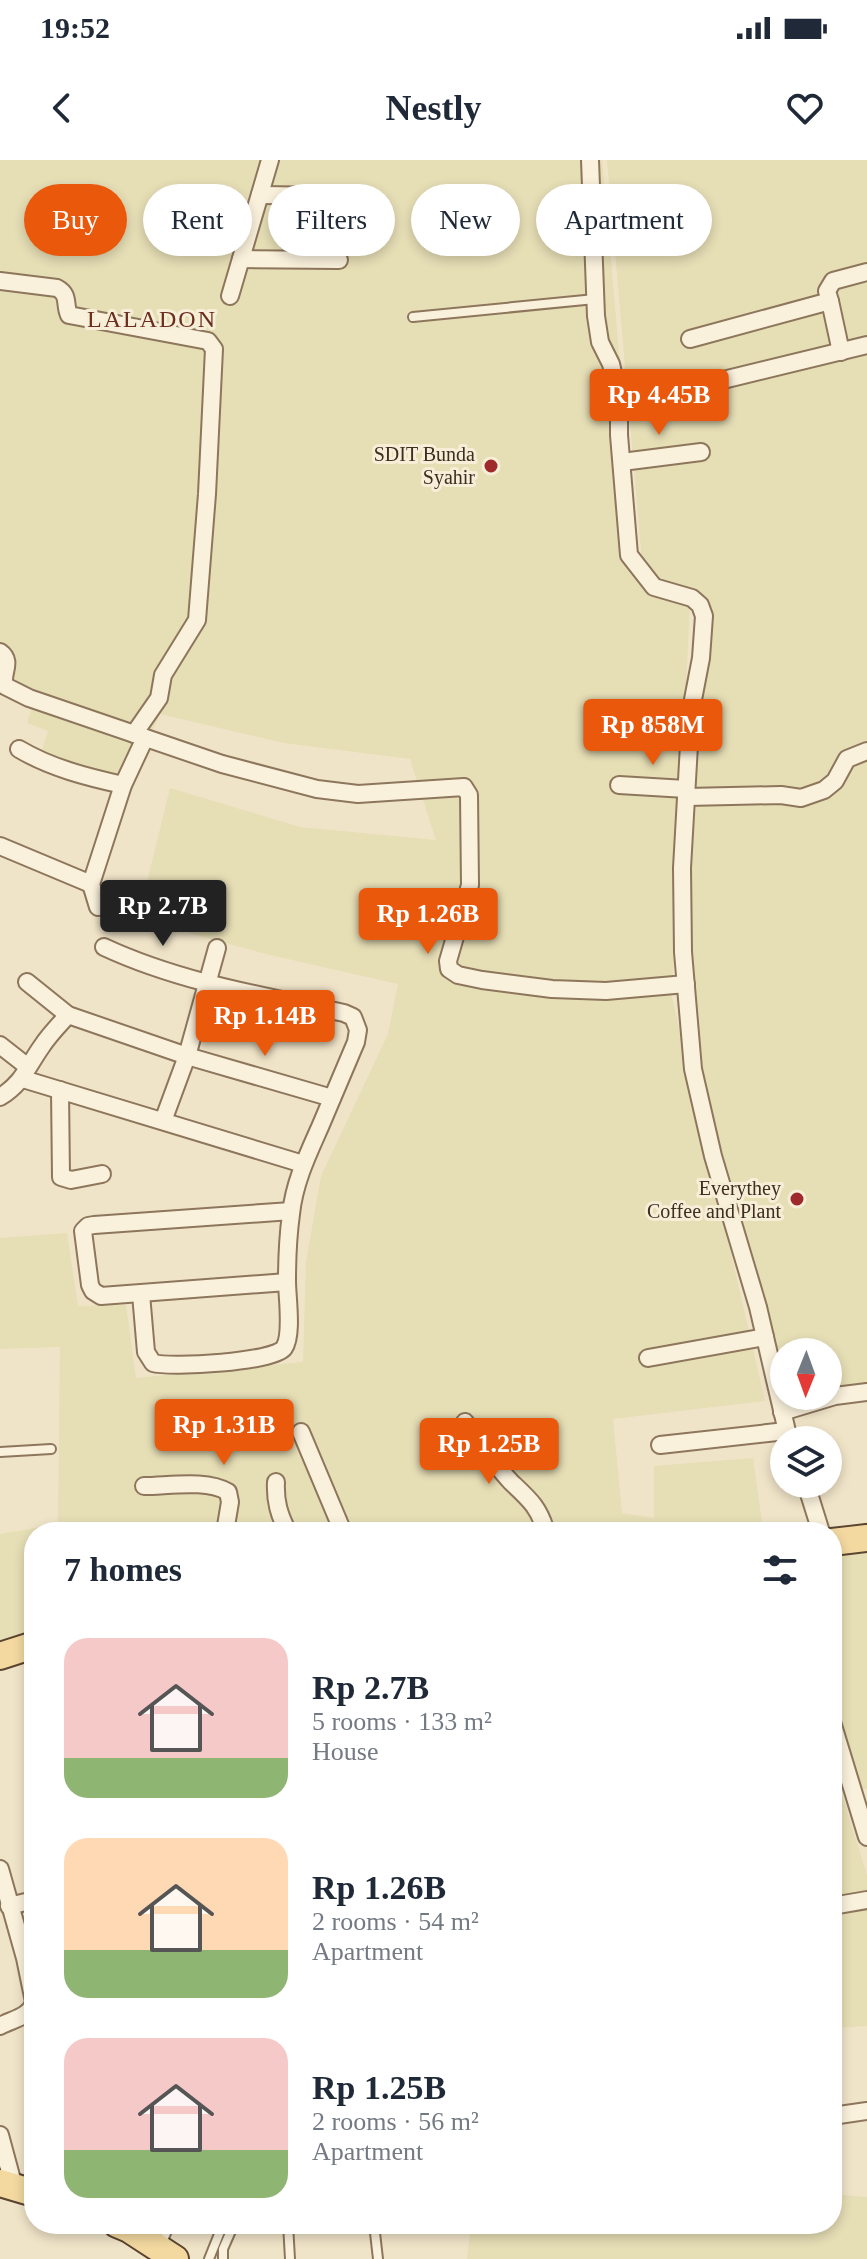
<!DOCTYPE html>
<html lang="en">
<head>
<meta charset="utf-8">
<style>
  body { margin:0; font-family:"Times New Roman",serif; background:#f2f2f3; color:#1f2937; height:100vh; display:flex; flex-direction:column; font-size:30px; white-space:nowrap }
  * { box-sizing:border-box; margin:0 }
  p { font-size:26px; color:#747a83 }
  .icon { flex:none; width:44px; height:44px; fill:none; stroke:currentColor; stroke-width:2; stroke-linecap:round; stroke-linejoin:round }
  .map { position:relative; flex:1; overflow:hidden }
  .panel { position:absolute; left:24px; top:1362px; width:818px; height:712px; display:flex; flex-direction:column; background:#fff; border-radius:32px; box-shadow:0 4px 12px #0003 }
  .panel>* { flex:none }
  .guide { position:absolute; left:24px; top:24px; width:820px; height:72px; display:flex; gap:16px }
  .needle { width:52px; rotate:181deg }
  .controls { position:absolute; left:770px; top:1178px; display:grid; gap:16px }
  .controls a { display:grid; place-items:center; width:72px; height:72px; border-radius:50%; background:#fff; box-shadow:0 4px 12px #0003; font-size:40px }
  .price { position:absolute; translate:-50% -68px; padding:0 18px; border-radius:8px; background:#ea580c; color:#fff; font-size:26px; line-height:52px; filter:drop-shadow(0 2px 4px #0008) }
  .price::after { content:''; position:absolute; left:50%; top:48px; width:24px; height:18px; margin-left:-12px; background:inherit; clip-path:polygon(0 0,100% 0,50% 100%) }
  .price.on { background:#222; color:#fff }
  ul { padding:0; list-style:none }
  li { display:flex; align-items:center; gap:24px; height:200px; padding:0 40px }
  li span { display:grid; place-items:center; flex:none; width:224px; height:160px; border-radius:24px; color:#555 }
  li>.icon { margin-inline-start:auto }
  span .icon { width:96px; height:96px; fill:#fffc; stroke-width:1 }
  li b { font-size:34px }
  h2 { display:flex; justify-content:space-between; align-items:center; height:96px; padding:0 40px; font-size:34px }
  .tag { padding:0 28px; border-radius:36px; background:#fff; box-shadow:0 4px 12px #0003; font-size:28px; line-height:72px }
  .tag.on { background:#ea580c; color:#fff }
  .status { display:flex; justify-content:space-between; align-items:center; height:56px; padding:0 40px; background:#fff; direction:ltr }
  .status svg { height:22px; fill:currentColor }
  header { display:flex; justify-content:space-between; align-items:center; height:104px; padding:0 40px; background:#fff; font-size:36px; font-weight:800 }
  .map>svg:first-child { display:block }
  .farmland { fill:#e6deb5 }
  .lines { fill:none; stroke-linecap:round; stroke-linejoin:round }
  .lane-casing { stroke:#8d765c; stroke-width:12 }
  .street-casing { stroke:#8d765c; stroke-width:20 }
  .primary-casing { stroke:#5b4430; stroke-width:30 }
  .lane { stroke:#faf1dc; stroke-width:8 }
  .street { stroke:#faf1dc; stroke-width:16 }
  .primary { stroke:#f3d9a0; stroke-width:26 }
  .poi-dot { fill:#9e2a2b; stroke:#f7eed8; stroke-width:3 }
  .labels { text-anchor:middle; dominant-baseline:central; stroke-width:6; stroke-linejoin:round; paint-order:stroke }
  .poi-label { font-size:20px; fill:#3d2e20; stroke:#f7eed8; text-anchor:end }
  .quarter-label { font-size:24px; letter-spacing:2px; fill:#6b2e1e; stroke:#f7eed8 }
</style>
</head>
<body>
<div class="status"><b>19:52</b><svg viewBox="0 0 49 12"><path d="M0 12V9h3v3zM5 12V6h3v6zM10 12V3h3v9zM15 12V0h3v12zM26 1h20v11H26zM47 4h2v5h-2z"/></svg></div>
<header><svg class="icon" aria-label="back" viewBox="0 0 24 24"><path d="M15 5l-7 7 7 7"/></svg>Nestly<svg class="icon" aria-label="heart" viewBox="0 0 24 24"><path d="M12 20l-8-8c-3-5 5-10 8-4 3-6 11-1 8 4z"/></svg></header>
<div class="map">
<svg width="867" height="2099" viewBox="0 0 867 2099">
  <rect width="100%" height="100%" fill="#f0e4c8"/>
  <g class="farmland">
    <polygon points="0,0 602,0 639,417 690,441 672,837 765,1241 613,1259 622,1353 654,1358 654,1306 753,1298 763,1369 808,1366 809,1372 34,1372 34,1494 0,1498 0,1374 58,1364 60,1187 0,1189 0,1078 67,1073 78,1146 126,1145 136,1218 303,1202 306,1102 321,1016 388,874 398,824 270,795 138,759 170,628 300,667 436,680 410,599 284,583 160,554 130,622 40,596 48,571 27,563 35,539 0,522"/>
    <polygon points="607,0 867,0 867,1225 828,1235 828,1192 784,1192 784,1236 825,1236 777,1248 679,835 699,441 643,413"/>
    <polygon points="867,1362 867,1629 849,1629 832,1574 832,1372 822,1372"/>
    <polygon points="832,1603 867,1715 867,1866 832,1868"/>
    <polygon points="832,2034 867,2037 867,2099 467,2099 471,2064 832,2064"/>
  </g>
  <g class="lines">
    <g class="lane-casing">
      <g id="lane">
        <polyline points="413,157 595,139"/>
        <polyline points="0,1292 51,1289"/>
        <polyline points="288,2064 290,2099"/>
        <polyline points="374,2064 378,2099"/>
        <polyline points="161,2085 170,2064"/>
        <polyline points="209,2099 223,2064"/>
        <polyline points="223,2099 223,2089 234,2064"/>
      </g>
    </g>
    <g class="street-casing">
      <g id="street">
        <polyline points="590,0 596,156 600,182 611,204 619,240 619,275 629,395 654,427 692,438 700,445 704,456 701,498 691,550 682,708 683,792 693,909 713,996 758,1147 789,1280"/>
        <polyline points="260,35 336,36"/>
        <polyline points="241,99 339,100"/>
        <path d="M0 121 57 128C70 135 64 144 69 155L208 181 214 189 207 334 197 460 163 515 159 538 134 574"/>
        <polyline points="230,136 270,0"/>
        <polyline points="830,141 841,192"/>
        <polyline points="690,179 830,141 827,131 833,121 867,112"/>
        <polyline points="619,240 678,231 867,185"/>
        <polyline points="622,302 701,292"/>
        <path d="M0 492C14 502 0 514 5 526L29 538 222 604 317 629 358 634 464 627 469 635 470 725 448 801 449 809 458 815 482 820 552 829 606 831 686 824"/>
        <path d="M19 589C51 608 87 617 123 625"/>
        <polyline points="619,625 686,629"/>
        <polyline points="687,637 781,635 801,638 824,630 835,621 847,599 867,591"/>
        <polyline points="0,686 91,724"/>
        <polyline points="98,747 91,724 123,625 145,578"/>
        <path d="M104 787C179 822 264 836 344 853L353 857 358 870 356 882C344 910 332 939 320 967 308 994 294 1023 291 1054 288 1076 287 1099 287 1121 287 1137 293 1175 284 1188 275 1202 170 1208 153 1203L146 1192 141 1134"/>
        <polyline points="27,822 68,855 187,896 332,938"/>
        <polyline points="0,885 28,907"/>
        <polyline points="23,919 303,1004"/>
        <polyline points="60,930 61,1017 71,1020 102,1014"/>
        <path d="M0 937C23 923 27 907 42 886 49 875 59 865 68 855"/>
        <polyline points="163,961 187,896 217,788"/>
        <polyline points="287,1122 101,1136 93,1131 90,1125 83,1071 88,1066 94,1065 291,1051"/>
        <polyline points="648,1198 765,1177"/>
        <polyline points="782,1252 835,1236 867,1232"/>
        <path d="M465 1262C480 1282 494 1304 511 1322 529 1339 539 1347 546 1372"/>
        <polyline points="301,1272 343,1372"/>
        <polyline points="660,1285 786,1271"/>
        <path d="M276 1322C275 1341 279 1355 288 1372"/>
        <polyline points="806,1324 821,1372"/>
        <path d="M144 1326C168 1326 207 1319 228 1332L230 1342 225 1372"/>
        <polyline points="832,1562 867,1677"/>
        <path d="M0 1709 25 1798 34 1842C30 1857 13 1859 0 1866"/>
        <polyline points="9,1746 34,1740"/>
        <polyline points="832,1746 867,1740"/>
        <polyline points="832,1956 867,1951"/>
        <polyline points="0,1975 14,2027"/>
      </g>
    </g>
    <g class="primary-casing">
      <g id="primary">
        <polyline points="832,1382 867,1378"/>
        <polyline points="0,1496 34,1485"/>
        <polyline points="0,2023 34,2033"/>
        <polyline points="117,2064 129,2069 175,2099"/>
      </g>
    </g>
    <use href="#lane" class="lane"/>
    <use href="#street" class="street"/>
    <use href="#primary" class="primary"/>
  </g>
  <g class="poi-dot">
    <circle cx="491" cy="306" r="8"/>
    <circle cx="797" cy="1039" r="8"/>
  </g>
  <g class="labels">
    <g class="poi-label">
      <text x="475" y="294">SDIT Bunda<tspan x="475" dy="23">Syahir</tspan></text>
      <text x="781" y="1028">Everythey<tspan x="781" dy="23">Coffee and Plant</tspan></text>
    </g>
    <g class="quarter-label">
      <text x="152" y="159">LALADON</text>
    </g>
  </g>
</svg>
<div class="controls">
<a><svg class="needle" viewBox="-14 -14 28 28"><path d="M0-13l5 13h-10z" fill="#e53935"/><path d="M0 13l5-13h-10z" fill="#747a83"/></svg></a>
<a><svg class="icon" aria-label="layers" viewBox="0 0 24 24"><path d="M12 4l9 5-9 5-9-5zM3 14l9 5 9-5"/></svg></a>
</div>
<b class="price" style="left:659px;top:277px">Rp 4.45B</b>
<b class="price" style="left:653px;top:607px">Rp 858M</b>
<b class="price on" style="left:163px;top:788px">Rp 2.7B</b>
<b class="price" style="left:428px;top:796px">Rp 1.26B</b>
<b class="price" style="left:265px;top:898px">Rp 1.14B</b>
<b class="price" style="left:224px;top:1307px">Rp 1.31B</b>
<b class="price" style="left:489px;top:1326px">Rp 1.25B</b>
<div class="guide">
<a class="tag on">Buy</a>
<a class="tag">Rent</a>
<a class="tag">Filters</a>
<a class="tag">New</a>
<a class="tag">Apartment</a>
</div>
<section class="panel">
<h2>7 homes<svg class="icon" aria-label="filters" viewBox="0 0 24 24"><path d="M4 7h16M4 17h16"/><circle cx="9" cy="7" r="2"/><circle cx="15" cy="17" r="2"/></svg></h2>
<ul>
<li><span style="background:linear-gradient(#f6c9c9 75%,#8fb573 0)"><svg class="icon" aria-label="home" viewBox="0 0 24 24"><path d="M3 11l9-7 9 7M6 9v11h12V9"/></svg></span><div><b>Rp 2.7B</b><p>5 rooms · 133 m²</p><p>House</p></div></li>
<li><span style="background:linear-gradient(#ffd9b3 70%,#8fb573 0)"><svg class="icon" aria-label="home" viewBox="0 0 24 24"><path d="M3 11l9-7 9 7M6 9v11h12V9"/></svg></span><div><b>Rp 1.26B</b><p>2 rooms · 54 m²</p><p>Apartment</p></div></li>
<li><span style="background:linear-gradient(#f6c9c9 70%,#8fb573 0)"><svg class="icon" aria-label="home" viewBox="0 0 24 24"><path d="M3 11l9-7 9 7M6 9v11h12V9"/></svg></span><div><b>Rp 1.25B</b><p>2 rooms · 56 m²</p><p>Apartment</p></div></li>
</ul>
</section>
</div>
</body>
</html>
